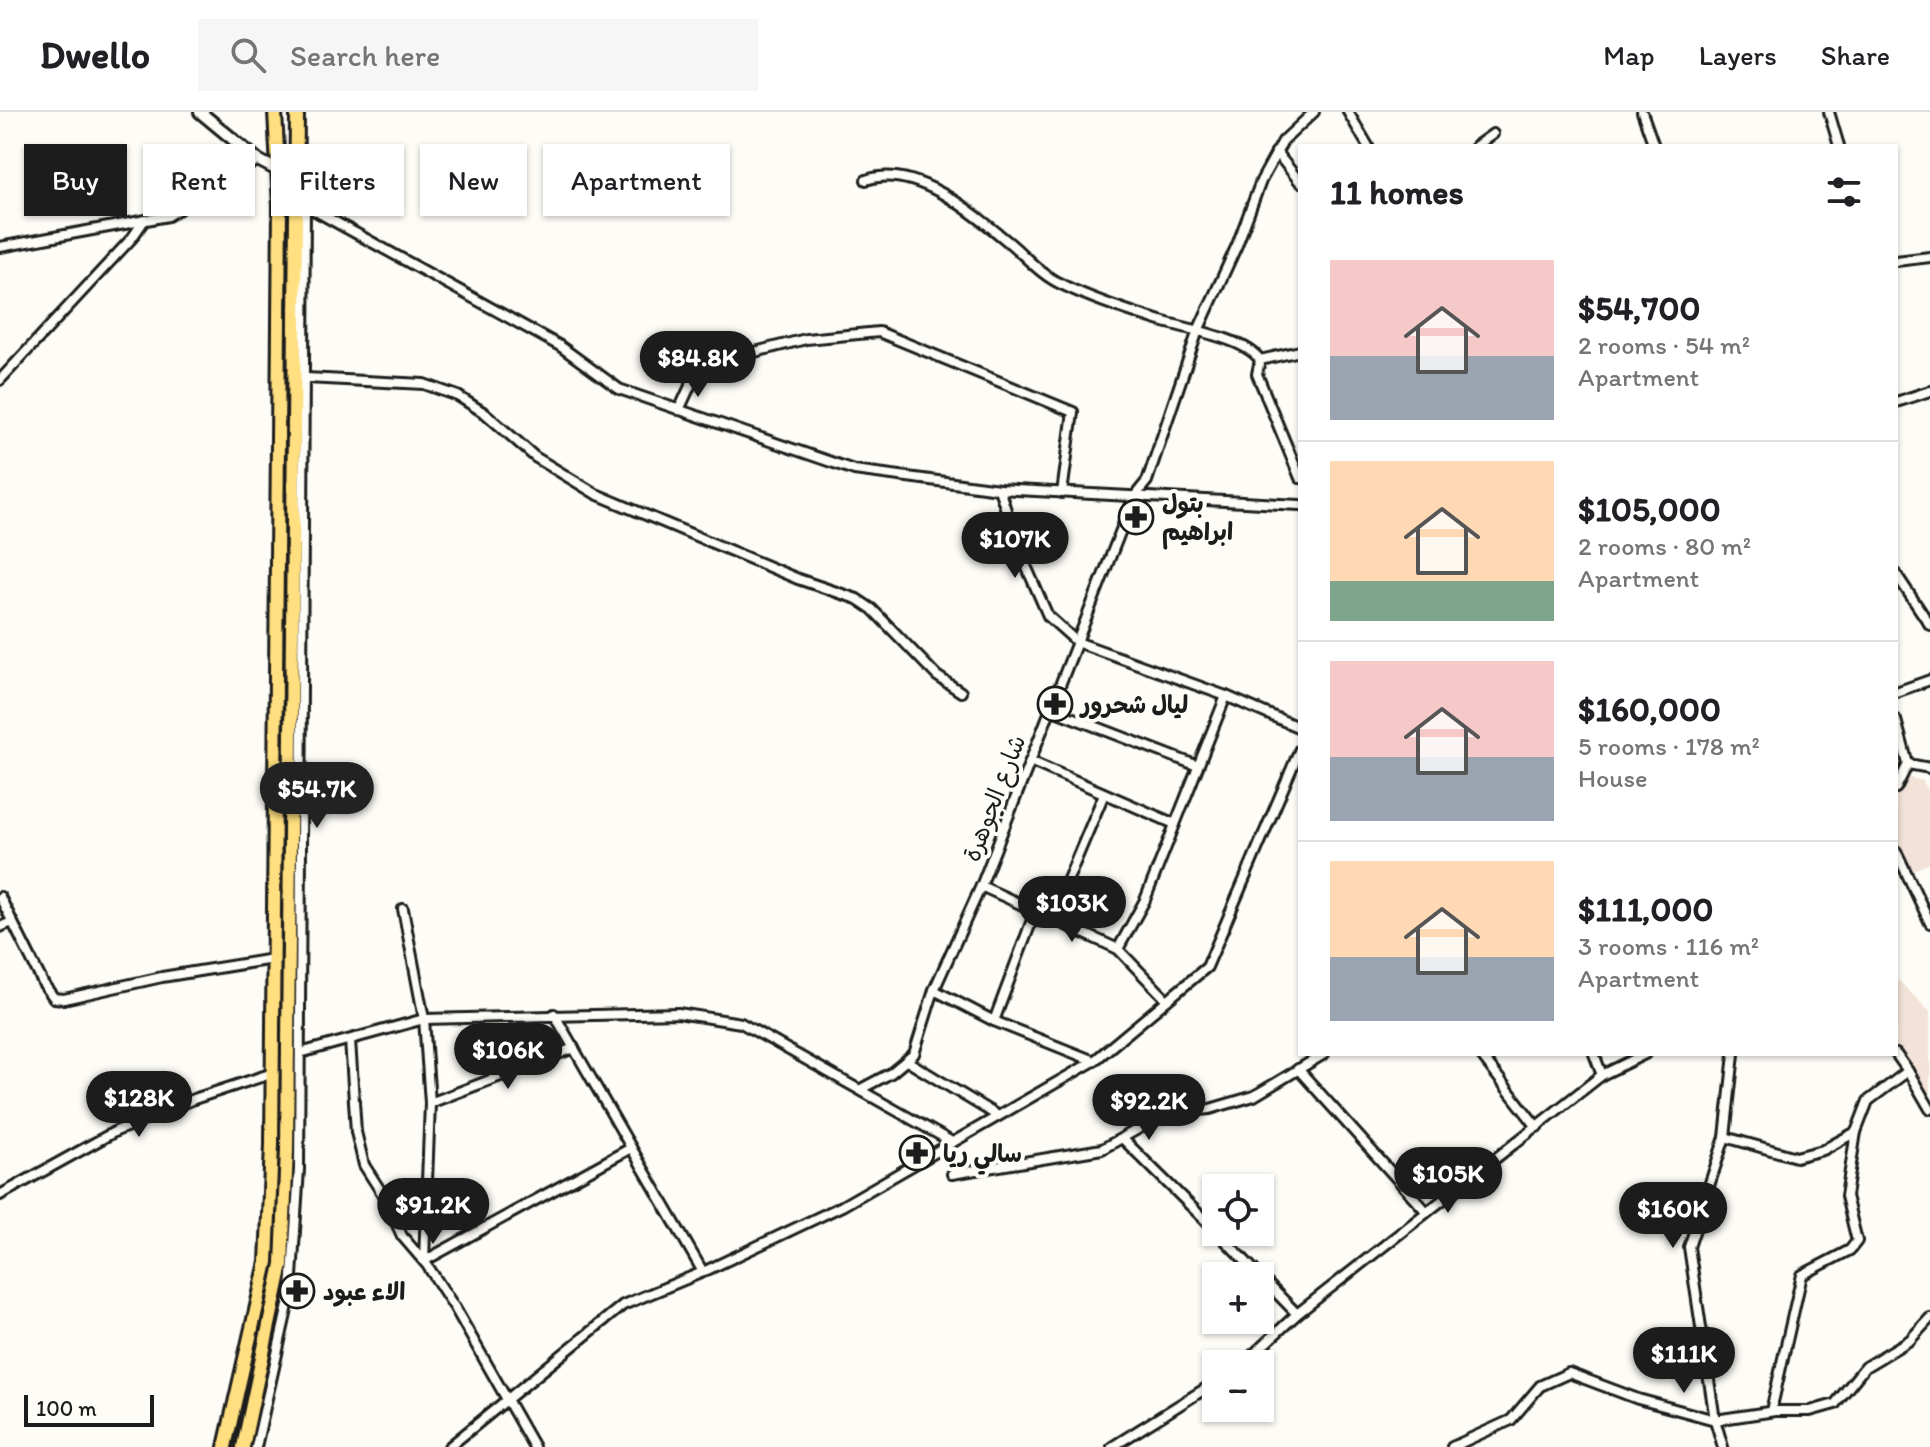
<!DOCTYPE html>
<html lang="en">
<head>
<meta charset="utf-8">
<style>
  body { margin:0; font-family:Itim,"Playpen Sans Arabic",sans-serif; background:#f6f6f6; color:#202124; height:100vh; display:flex; flex-direction:column; font-size:30px; white-space:nowrap }
  * { box-sizing:border-box; margin:0 }
  p { font-size:26px; color:#757577 }
  .icon { flex:none; width:44px; height:44px; fill:none; stroke:currentColor; stroke-width:2; stroke-linecap:round; stroke-linejoin:round }
  .map { position:relative; flex:1; overflow:hidden }
  .drawer { position:absolute; left:1298px; top:32px; width:600px; height:912px; display:flex; flex-direction:column; background:#fff; border-radius:0px; box-shadow:0 2px 6px #0004 }
  .drawer>* { flex:none }
  .guide { position:absolute; left:24px; top:32px; width:760px; height:72px; display:flex; gap:16px }
  .tools { position:absolute; left:1202px; top:1062px; display:grid; gap:16px }
  .tools a { display:grid; place-items:center; width:72px; height:72px; border-radius:0px; background:#fff; box-shadow:0 2px 6px #0004; font-size:40px }
  .scale { position:absolute; left:24px; bottom:20px; width:130px; box-sizing:border-box; padding-left:8px; border:4px solid #1c1c1c; border-top:0; font-size:22px; line-height:28px; white-space:nowrap; color:#1c1c1c; -webkit-text-stroke:6px #fdfcf7; paint-order:stroke }
  .price { position:absolute; translate:-50% -68px; padding:0 18px; border-radius:28px; background:#1c1c1c; color:#fff; font-size:26px; line-height:52px; filter:drop-shadow(0 2px 4px #0008) }
  .price::after { content:''; position:absolute; left:50%; top:48px; width:24px; height:18px; margin-left:-12px; background:inherit; clip-path:polygon(0 0,100% 0,50% 100%) }
  .price.active { background:#222; color:#fff }
  ul { padding:0; list-style:none }
  li { display:flex; align-items:center; gap:24px; height:200px; padding:0 32px }
  li+li { border-top:2px solid #e0e0e0 }
  li span { display:grid; place-items:center; flex:none; width:224px; height:160px; border-radius:0px; color:#555 }
  li>.icon { margin-inline-start:auto }
  span .icon { width:96px; height:96px; fill:#fffc; stroke-width:1 }
  li b { font-size:34px }
  h2 { display:flex; justify-content:space-between; align-items:center; height:96px; padding:0 32px; font-size:34px }
  .chip { padding:0 28px; border-radius:0px; background:#fff; box-shadow:0 2px 6px #0004; font-size:28px; line-height:72px }
  .chip.active { background:#1c1c1c; color:#fff }
  header { display:flex; align-items:center; gap:48px; box-sizing:border-box; height:112px; padding:0 40px; background:#fff; border-bottom:2px solid #e0e0e0 }
  header strong { font-size:38px }
  nav { display:flex; gap:44px; margin-inline-start:auto; font-size:28px }
  .search { width:560px; height:72px; background:#f6f6f6; display:flex; align-items:center; gap:20px; box-sizing:border-box; padding:0 28px; border-radius:0px; color:#757577; font-size:30px }
  .map>svg:first-child { display:block }
  .built { fill:#f2e2d7 }
  .lines { fill:none; stroke-linecap:round; stroke-linejoin:round }
  .minor-casing { stroke:#1c1c1c; stroke-width:14 }
  .tertiary-casing { stroke:#1c1c1c; stroke-width:16 }
  .primary-casing { stroke:#1c1c1c; stroke-width:18 }
  .minor { stroke:#fdfcf7; stroke-width:8 }
  .tertiary { stroke:#fdfcf7; stroke-width:10 }
  .primary { stroke:#ffdf80; stroke-width:12 }
  .labels { text-anchor:middle; dominant-baseline:central; stroke-width:8; stroke-linejoin:round; paint-order:stroke }
  .poi-label { font-size:24px; font-weight:bold; fill:#1c1c1c; stroke:#fdfcf7; text-anchor:start }
  .street-label { font-size:24px; fill:#1c1c1c; stroke:#fdfcf7 }
</style>
</head>
<body>
<header>
<strong>Dwello</strong>
<div class="search"><svg class="icon" aria-label="search" viewBox="0 0 24 24"><circle cx="10" cy="10" r="6"/><path d="M15 15l6 6"/></svg>Search here</div>
<nav><a>Map</a><a>Layers</a><a>Share</a></nav>
</header>
<div class="map">
<svg width="1930" height="1335" viewBox="0 0 1930 1335">
  <rect width="100%" height="100%" fill="#fdfcf7"/>
  <filter id="ink" filterUnits="userSpaceOnUse"><feTurbulence type="fractalNoise" baseFrequency=".0125" numOctaves="2"/><feDisplacementMap in="SourceGraphic" scale="16" xChannelSelector="R" yChannelSelector="G"/><feConvolveMatrix kernelMatrix="1 2 1 2 8 2 1 2 1" color-interpolation-filters="sRGB"/></filter>
  <g filter="url(#ink)">
    <g class="built">
      <polygon points="1902,664 1923,669 1930,682 1930,751 1909,760 1896,734 1896,680"/>
      <polygon points="1897,867 1930,900 1930,991 1896,935"/>
    </g>
    <g class="lines">
      <g class="minor-casing">
        <g id="minor">
          <polyline points="1348,0 1368,34"/>
          <polyline points="1642,0 1654,34"/>
          <polyline points="1829,0 1839,34"/>
          <polyline points="1476,34 1493,22"/>
          <polyline points="1276,40 1300,70"/>
          <path d="M866 68C914 51 971 99 1006 128 1025 143 1040 163 1063 173 1090 186 1125 198 1154 207 1180 216 1245 225 1260 248"/>
          <polyline points="301,91 560,234 619,277 854,358 999,377 1300,393"/>
          <polyline points="0,135 168,104 258,48"/>
          <polyline points="1896,149 1930,145"/>
          <polyline points="1260,248 1257,262 1300,366"/>
          <polyline points="1260,248 1300,239"/>
          <polyline points="306,266 424,272 458,284 486,302 535,345 596,382 798,467 857,487 872,497 937,564 961,580"/>
          <polyline points="0,268 132,126 143,110"/>
          <polyline points="1896,290 1930,279"/>
          <polyline points="679,298 696,261 727,247 806,227 879,220 1073,300 1062,381"/>
          <polyline points="999,377 1020,440 1048,504 1077,530 1226,584 1300,616"/>
          <polyline points="1896,462 1930,513"/>
          <polyline points="1896,580 1930,568"/>
          <polyline points="1050,597 1198,654"/>
          <polyline points="1896,608 1908,652 1896,676"/>
          <polyline points="1030,649 1175,712"/>
          <polyline points="1908,652 1930,656"/>
          <polyline points="1896,739 1930,811"/>
          <polyline points="981,774 1118,837 1167,888"/>
          <polyline points="0,785 43,871 54,886 64,887 162,865 273,847"/>
          <polyline points="403,797 424,907 430,991 424,1148"/>
          <polyline points="1052,805 1104,682"/>
          <polyline points="0,815 12,810"/>
          <polyline points="1118,837 1145,788 1226,584"/>
          <polyline points="934,878 994,909 1094,949"/>
          <polyline points="554,902 703,1160"/>
          <polyline points="994,909 1035,800"/>
          <polyline points="350,928 356,1020 364,1053 385,1086 402,1124 427,1153 455,1196 534,1335"/>
          <polyline points="300,941 424,907 678,901 741,911 952,1030"/>
          <polyline points="1480,942 1537,1015"/>
          <polyline points="1594,942 1602,963"/>
          <polyline points="907,949 998,1004"/>
          <polyline points="1298,957 1426,1099"/>
          <polyline points="1908,959 1930,997"/>
          <polyline points="861,977 891,961 914,942 934,878 981,774 1134,385 1147,369 1197,221 1237,133 1261,69 1283,29 1314,0"/>
          <polyline points="430,991 574,936"/>
          <polyline points="1725,1025 1796,1045 1823,1038 1856,1020 1868,989 1908,959 1896,942"/>
          <polyline points="1124,1028 1216,1119"/>
          <polyline points="952,1062 1102,1037 1167,1001 1210,997 1254,984 1324,942"/>
          <polyline points="0,1083 116,1019 194,987 273,961"/>
          <polyline points="1217,1120 1297,1202"/>
          <polyline points="424,1149 631,1036"/>
          <polyline points="1243,1252 1297,1202 1602,963 1645,942"/>
          <polyline points="1771,1299 1802,1163 1850,1138 1857,1129 1846,1084 1856,1020"/>
          <polyline points="256,1335 291,1180 299,1057 305,94"/>
          <polyline points="449,1335 623,1193 703,1160 842,1094 1094,949 1207,855 1300,637"/>
          <polyline points="1112,1335 1216,1270"/>
          <polyline points="1452,1335 1511,1308 1540,1274 1569,1261 1638,1287 1715,1308 1775,1299 1810,1299 1835,1292 1865,1255 1910,1228 1930,1206"/>
          <polyline points="1723,1335 1715,1308 1689,1135 1725,1025 1734,942"/>
        </g>
      </g>
      <g class="tertiary-casing">
        <polyline id="tertiary" points="200,0 258,48 279,59"/>
      </g>
      <g class="primary-casing">
        <g id="primary">
          <polyline points="225,1335 267,1150 272,1033 280,94 275,0"/>
          <polyline points="243,1335 282,1152 287,1038 297,0"/>
        </g>
      </g>
      <use href="#minor" class="minor"/>
      <use href="#tertiary" class="tertiary"/>
      <use href="#primary" class="primary"/>
    </g>
  </g>
  <defs>
    <g id="pharmacy-ring" transform="scale(1.8)"><circle r="9.5" fill="#fdfcf7" stroke="#1c1c1c" stroke-width="1.5"/><path d="M-2-6h4v4h4v4h-4v4h-4v-4h-4v-4h4Z" fill="#1c1c1c"/></g>
  </defs>
  <g fill-rule="evenodd">
    <use href="#pharmacy-ring" x="1136" y="405"/>
    <use href="#pharmacy-ring" x="1055" y="592"/>
    <use href="#pharmacy-ring" x="917" y="1041"/>
    <use href="#pharmacy-ring" x="297" y="1179"/>
  </g>
  <g class="labels">
    <g class="poi-label">
      <text x="1162" y="391">بتول<tspan x="1162" dy="28">ابراهيم</tspan></text>
      <text x="1081" y="592">ليال شحرور</text>
      <text x="943" y="1041">سالي ريا</text>
      <text x="323" y="1179">الاء عبود</text>
    </g>
    <g class="street-label">
      <text transform="translate(994 686) rotate(-69)">شارع الجوهرة</text>
    </g>
  </g>
</svg>
<div class="tools">
<a><svg class="icon" aria-label="locate" viewBox="0 0 24 24"><circle cx="12" cy="12" r="6"/><path d="M12 2v4M12 18v4M2 12h4M18 12h4"/></svg></a>
<a>+</a>
<a>−</a>
</div>
<div class="scale">100 m</div>
<b class="price" style="left:698px;top:287px">$84.8K</b>
<b class="price" style="left:1015px;top:468px">$107K</b>
<b class="price active" style="left:317px;top:718px">$54.7K</b>
<b class="price" style="left:1072px;top:832px">$103K</b>
<b class="price" style="left:508px;top:979px">$106K</b>
<b class="price" style="left:139px;top:1027px">$128K</b>
<b class="price" style="left:1149px;top:1030px">$92.2K</b>
<b class="price" style="left:1448px;top:1103px">$105K</b>
<b class="price" style="left:433px;top:1134px">$91.2K</b>
<b class="price" style="left:1673px;top:1138px">$160K</b>
<b class="price" style="left:1684px;top:1283px">$111K</b>
<div class="guide">
<a class="chip active">Buy</a>
<a class="chip">Rent</a>
<a class="chip">Filters</a>
<a class="chip">New</a>
<a class="chip">Apartment</a>
</div>
<section class="drawer">
<h2>11 homes<svg class="icon" aria-label="filters" viewBox="0 0 24 24"><path d="M4 7h16M4 17h16"/><circle cx="9" cy="7" r="2"/><circle cx="15" cy="17" r="2"/></svg></h2>
<ul>
<li><span style="background:linear-gradient(#f6c9c9 60%,#9aa5b1 0)"><svg class="icon" aria-label="home" viewBox="0 0 24 24"><path d="M3 11l9-7 9 7M6 9v11h12V9"/></svg></span><div><b>$54,700</b><p>2 rooms · 54 m²</p><p>Apartment</p></div></li>
<li><span style="background:linear-gradient(#ffd9b3 75%,#7fa58c 0)"><svg class="icon" aria-label="home" viewBox="0 0 24 24"><path d="M3 11l9-7 9 7M6 9v11h12V9"/></svg></span><div><b>$105,000</b><p>2 rooms · 80 m²</p><p>Apartment</p></div></li>
<li><span style="background:linear-gradient(#f6c9c9 60%,#9aa5b1 0)"><svg class="icon" aria-label="home" viewBox="0 0 24 24"><path d="M3 11l9-7 9 7M6 9v11h12V9"/></svg></span><div><b>$160,000</b><p>5 rooms · 178 m²</p><p>House</p></div></li>
<li><span style="background:linear-gradient(#ffd9b3 60%,#9aa5b1 0)"><svg class="icon" aria-label="home" viewBox="0 0 24 24"><path d="M3 11l9-7 9 7M6 9v11h12V9"/></svg></span><div><b>$111,000</b><p>3 rooms · 116 m²</p><p>Apartment</p></div></li>
</ul>
</section>
</div>
</body>
</html>
